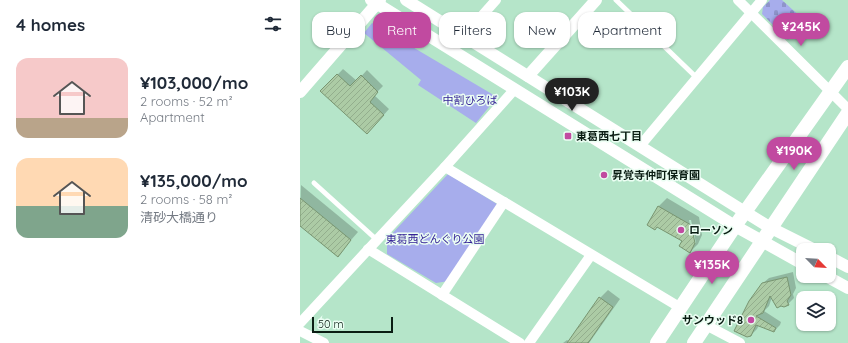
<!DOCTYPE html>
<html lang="en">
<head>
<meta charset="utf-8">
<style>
  body { margin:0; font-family:Quicksand,"Noto Sans JP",sans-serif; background:#f2f2f3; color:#1f2937; height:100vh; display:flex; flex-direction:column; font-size:15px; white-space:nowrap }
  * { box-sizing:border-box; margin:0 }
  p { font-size:13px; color:#747a83 }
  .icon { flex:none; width:22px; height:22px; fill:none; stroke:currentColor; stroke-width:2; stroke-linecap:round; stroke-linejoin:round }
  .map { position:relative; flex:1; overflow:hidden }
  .sheet { display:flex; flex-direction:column; background:#fff; width:300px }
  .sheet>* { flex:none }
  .banner { position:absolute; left:12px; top:12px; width:380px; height:36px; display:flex; gap:8px }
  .needle { width:26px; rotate:114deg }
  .buttons { position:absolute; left:496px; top:243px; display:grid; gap:8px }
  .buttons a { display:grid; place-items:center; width:40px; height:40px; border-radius:8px; background:#fff; box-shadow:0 1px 3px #0004; font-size:20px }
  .scale { position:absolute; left:12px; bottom:10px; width:81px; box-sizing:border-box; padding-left:4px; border:2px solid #0a1d13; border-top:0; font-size:11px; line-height:14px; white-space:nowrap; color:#0a1d13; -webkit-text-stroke:3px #ebfef3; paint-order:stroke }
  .price { position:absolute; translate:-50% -34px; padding:0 9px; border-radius:14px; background:#c14aa0; color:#fff; font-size:13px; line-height:26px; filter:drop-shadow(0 1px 2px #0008) }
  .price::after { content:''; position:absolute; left:50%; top:24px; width:12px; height:9px; margin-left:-6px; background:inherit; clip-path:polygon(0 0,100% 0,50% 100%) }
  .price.on { background:#222; color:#fff }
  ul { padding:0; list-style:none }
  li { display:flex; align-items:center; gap:12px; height:100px; padding:0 16px }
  li span { display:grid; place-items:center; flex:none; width:112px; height:80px; border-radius:12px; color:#555 }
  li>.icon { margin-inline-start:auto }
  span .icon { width:48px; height:48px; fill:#fffc; stroke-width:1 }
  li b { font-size:17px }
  h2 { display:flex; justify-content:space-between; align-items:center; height:48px; padding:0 16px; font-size:17px }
  .pill { padding:0 14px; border-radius:12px; background:#fff; box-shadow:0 1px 3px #0004; font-size:14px; line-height:36px }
  .pill.on { background:#c14aa0; color:#fff }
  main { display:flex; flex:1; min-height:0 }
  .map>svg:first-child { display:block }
  .cemetery { fill:url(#cemetery-stones) }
  .park { fill:#a7adec }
  .shadow { fill:#0003; fill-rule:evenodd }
  .building { fill:url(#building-hatch); stroke:#789571 }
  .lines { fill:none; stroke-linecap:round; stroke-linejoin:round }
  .service { stroke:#fff; stroke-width:5 }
  .minor { stroke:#fff; stroke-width:10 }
  .tertiary { stroke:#fff; stroke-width:12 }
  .secondary { stroke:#fff; stroke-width:14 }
  .poi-dot { fill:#c14aa0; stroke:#ebfef3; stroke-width:1.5 }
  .labels { text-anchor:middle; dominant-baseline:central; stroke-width:3; stroke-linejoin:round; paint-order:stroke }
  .park-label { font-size:11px; fill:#342296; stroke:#ebfef3 }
  .poi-label { font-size:11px; font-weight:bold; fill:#0a1d13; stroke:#ebfef3; text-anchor:start }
</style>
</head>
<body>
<main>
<section class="sheet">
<h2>4 homes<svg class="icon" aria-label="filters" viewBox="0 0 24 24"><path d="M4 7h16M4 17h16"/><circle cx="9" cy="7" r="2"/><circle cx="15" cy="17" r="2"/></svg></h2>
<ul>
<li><span style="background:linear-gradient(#f6c9c9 75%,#b9a48a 0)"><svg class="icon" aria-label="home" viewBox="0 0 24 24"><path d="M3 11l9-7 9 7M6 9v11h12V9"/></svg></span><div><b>¥103,000/mo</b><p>2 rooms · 52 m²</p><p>Apartment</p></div></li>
<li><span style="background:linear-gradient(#ffd9b3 60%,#7fa58c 0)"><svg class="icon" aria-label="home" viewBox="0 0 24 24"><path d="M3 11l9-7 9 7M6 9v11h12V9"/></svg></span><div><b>¥135,000/mo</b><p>2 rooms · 58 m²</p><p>清砂大橋通り</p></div></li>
</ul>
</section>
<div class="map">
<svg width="548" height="343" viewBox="0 0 548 343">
  <defs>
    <pattern id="cemetery-stones" width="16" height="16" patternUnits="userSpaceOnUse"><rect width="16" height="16" fill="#a7adec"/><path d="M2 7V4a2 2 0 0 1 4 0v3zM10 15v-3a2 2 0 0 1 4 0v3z" fill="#8e94ca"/></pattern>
    <pattern id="building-hatch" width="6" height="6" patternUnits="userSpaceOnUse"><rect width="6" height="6" fill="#accba5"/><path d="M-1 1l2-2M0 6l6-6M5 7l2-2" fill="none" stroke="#93ae8d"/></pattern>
  </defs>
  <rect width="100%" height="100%" fill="#b5e5c9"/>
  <polygon class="cemetery" points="470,0 482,0 516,31 508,38 497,29 488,40 462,14 463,7"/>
  <g class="park">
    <polygon points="72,23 197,97 176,123 118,85 121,80 64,33"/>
    <polygon points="148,174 197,204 149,281 136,283 87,254 87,239"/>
  </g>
  <g class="shadow">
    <polygon points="43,69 57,81 67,70 83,86 74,95 89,109 73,127 22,91"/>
    <polygon points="1,185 58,232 37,256 0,225"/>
    <path d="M367 198 399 217 402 235 398 244 390 252 383 240 358 226 348 224 359 206ZM389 220H391L396 243H394Z"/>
    <polygon points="493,272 496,288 493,294 494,298 488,304 472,297 469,306 464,311 481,322 480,325 474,331 459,325 457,329 451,335 462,284 469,278"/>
    <polygon points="308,290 320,299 289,343 263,343 267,340 270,342 300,298"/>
  </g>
  <g class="building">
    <polygon points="37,74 50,86 61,75 78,92 70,102 84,115 67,134 20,91"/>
    <polygon points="0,198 51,240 38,257 0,226"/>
    <polygon points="358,206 391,225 395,243 390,253 379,246 382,241 357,227 355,230 347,225"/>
    <polygon points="487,277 491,295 487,301 489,305 484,307 481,306 477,308 470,296 463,313 456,316 476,328 474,332 456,325 451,336 447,337 434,331 449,301 462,283"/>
    <polygon points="299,297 313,307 288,343 267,343"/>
  </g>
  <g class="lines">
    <g class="service">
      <polyline points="316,0 397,78"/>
      <polyline points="14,183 77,240"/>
    </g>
    <g class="minor">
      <polyline points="438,0 548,109"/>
      <polyline points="164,36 196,0"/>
      <polyline points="340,146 462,0"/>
      <polyline points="145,167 204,202 381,308"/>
      <polyline points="68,249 220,343"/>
      <polyline points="142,295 204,202"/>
      <polyline points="0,323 77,240 145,167 214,90"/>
      <polyline points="406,325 440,343"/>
      <polyline points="0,331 24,343"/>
      <polyline points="229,343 291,255"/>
    </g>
    <g class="tertiary">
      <polyline points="71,0 435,226 503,264"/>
      <polyline points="106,0 445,212 471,228 515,250"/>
      <polyline points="228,76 296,0"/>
      <polyline points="0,92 80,0"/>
      <polyline points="529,257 548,267"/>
      <polyline points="526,276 548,288"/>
    </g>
    <g class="secondary">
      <polyline points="357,343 435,226 548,67"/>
      <polyline points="394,343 548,113"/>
    </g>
  </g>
  <g class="poi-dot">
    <rect x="264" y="132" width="8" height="8" rx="2"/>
    <circle cx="304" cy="175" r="4"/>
    <circle cx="381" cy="230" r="4"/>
    <circle cx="451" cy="320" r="4"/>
  </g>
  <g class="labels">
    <g class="park-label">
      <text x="170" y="100">中割ひろば</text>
      <text x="135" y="239">東葛西どんぐり公園</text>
    </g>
    <g class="poi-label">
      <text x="276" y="136">東葛西七丁目</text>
      <text x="312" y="175">昇覚寺仲町保育園</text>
      <text x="389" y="230">ローソン</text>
      <text x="443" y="320" text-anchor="end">サンウッド8</text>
    </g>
  </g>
</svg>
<div class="buttons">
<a><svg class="needle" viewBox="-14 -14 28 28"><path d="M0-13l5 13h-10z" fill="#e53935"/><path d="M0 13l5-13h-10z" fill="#747a83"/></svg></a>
<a><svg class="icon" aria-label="layers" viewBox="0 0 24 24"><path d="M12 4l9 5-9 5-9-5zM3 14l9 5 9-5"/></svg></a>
</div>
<div class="scale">50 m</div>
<b class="price" style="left:501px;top:47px">¥245K</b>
<b class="price on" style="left:272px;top:112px">¥103K</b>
<b class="price" style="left:494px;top:171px">¥190K</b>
<b class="price" style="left:412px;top:285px">¥135K</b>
<div class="banner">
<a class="pill">Buy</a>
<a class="pill on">Rent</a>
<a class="pill">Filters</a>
<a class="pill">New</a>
<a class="pill">Apartment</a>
</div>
</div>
</main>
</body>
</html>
